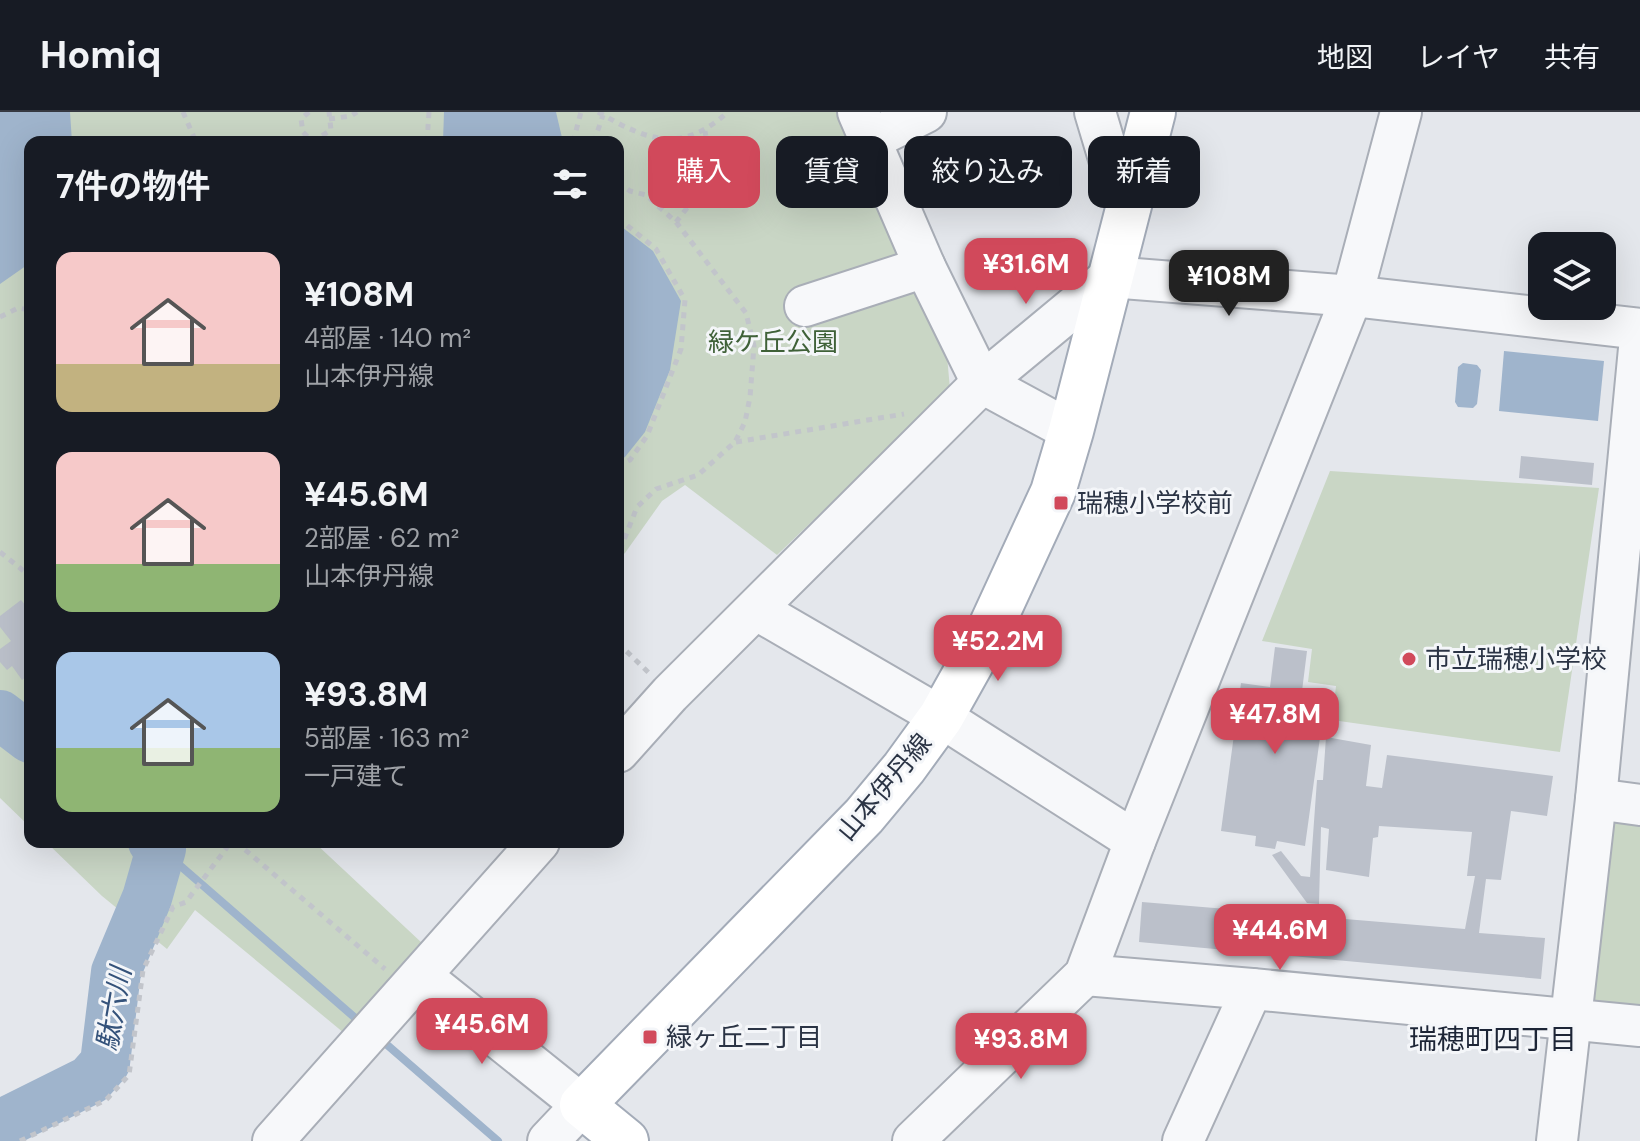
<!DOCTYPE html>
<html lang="ja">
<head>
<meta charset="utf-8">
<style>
  body { margin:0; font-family:"DM Sans","Noto Sans JP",sans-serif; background:#20242c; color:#f1f3f6; height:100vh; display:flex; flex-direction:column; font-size:30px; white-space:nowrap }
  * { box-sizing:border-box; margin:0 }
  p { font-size:26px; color:#9ea1a6 }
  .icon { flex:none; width:44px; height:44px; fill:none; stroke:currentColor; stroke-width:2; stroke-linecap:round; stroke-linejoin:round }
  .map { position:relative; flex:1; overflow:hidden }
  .panel { position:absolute; left:24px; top:24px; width:600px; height:712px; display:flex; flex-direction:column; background:#171b24; border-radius:16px; box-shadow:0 8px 32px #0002 }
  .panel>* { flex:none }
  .guide { position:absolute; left:648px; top:24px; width:760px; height:72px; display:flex; gap:16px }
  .controls { position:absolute; left:1528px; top:120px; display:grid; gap:16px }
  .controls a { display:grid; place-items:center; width:88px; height:88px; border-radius:16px; background:#171b24; box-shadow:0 8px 32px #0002; font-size:40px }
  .price { position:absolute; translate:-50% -68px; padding:0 18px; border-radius:16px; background:#d1495b; color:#fff; font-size:26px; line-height:52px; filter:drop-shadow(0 2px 4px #0008) }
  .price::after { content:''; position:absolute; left:50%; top:48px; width:24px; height:18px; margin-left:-12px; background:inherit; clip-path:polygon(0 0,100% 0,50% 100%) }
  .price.active { background:#222; color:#fff }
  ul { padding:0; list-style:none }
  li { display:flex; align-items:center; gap:24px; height:200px; padding:0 32px }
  li span { display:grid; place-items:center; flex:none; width:224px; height:160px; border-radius:16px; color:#555 }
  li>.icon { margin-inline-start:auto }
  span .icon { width:96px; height:96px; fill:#fffc; stroke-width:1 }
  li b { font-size:34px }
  h2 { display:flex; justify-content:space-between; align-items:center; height:96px; padding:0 32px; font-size:34px }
  .tag { padding:0 28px; border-radius:16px; background:#171b24; box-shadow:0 8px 32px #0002; font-size:28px; line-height:72px }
  .tag.active { background:#d1495b; color:#fff }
  header { display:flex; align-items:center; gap:48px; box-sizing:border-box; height:112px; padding:0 40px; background:#171b24; border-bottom:2px solid #363941 }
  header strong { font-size:38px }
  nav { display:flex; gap:44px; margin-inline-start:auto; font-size:28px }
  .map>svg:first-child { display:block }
  .green { fill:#c9d6c5 }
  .water { fill:#9fb4cc }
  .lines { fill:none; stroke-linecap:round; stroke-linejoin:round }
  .stream { stroke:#9fb4cc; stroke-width:8 }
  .river { stroke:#9fb4cc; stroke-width:50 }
  .building { fill:#bbc0ca }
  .minor-casing { stroke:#a9aeb7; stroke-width:44 }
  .major-casing { stroke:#a3abb8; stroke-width:48 }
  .path { stroke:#c2c5cb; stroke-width:5; stroke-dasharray:6 6; stroke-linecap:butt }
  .minor { stroke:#f7f8fa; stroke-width:40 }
  .major { stroke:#fff; stroke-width:44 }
  .poi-dot { fill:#d1495b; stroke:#f4f6f9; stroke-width:3 }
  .labels { text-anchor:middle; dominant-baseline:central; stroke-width:6; stroke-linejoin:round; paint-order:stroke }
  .park-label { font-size:26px; fill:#3f6138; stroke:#f4f6f9 }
  .poi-label { font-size:26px; fill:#2b3445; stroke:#f4f6f9; text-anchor:start }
  .street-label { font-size:26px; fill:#2b3445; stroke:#f4f6f9 }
  .water-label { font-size:28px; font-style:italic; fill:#34527a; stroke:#f4f6f9 }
  .neighbourhood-label { font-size:28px; fill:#1d2536; stroke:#f4f6f9 }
</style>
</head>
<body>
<header>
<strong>Homiq</strong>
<nav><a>地図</a><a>レイヤ</a><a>共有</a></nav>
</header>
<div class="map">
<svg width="1640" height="1029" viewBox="0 0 1640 1029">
  <rect width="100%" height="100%" fill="#e4e7ec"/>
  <g class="green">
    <polygon points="0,0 842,0 946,233 950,277 777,443 685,373 662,389 625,441 618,447 618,30 30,30 30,715 0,686"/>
    <polygon points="1330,359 1599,376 1560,640 1332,608 1336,574 1308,570 1312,537 1262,529"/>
    <polygon points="1640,701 1640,904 1598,901 1589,882 1605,710"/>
    <polygon points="46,730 314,730 422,831 344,921 195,798 167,837 102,784"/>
  </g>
  <g class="water">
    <polygon points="0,0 70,0 72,30 30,30 30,151 0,172"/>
    <polygon points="444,0 556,0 563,30 443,30"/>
    <polygon points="618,112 653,139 681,189 670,258 645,320 625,345 618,349"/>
    <polygon points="1504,239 1604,249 1598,309 1499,299"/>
    <polygon points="1463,251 1477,253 1481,258 1477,292 1473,296 1458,295 1455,290 1458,255"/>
  </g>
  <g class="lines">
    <g class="stream">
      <polyline points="161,737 361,911"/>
      <polyline points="378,925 498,1029"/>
    </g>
    <g class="river">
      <polyline points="0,603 30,626"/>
      <polyline points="0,1013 90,968 105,951 116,860 147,786 161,737 153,730"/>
    </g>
  </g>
  <g class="building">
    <polygon points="1521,344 1594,351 1592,373 1519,366"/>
    <polygon points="21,488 30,499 30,568 27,564 22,568 12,554 7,558 0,550 0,537 11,529 0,515 0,504"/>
    <polygon points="1275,535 1307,539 1302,579 1326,582 1305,734 1277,729 1275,737 1255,734 1256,724 1221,719 1241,571 1270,575"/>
    <polygon points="1326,625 1371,633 1366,674 1382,676 1387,643 1553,664 1547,704 1511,699 1501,768 1486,767 1479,821 1545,826 1541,867 1139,830 1142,790 1465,817 1475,764 1467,764 1472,720 1379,714 1378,725 1373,726 1369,765 1326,758 1329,717 1321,715 1319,792 1307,791 1272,743 1281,739 1301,764 1310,765 1317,668 1323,668"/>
  </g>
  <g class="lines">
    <g class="minor-casing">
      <g id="minor">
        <polyline points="858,0 925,155 982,271 1071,319"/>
        <polyline points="1095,0 1110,50 1134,74"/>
        <polyline points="870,28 926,0"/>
        <polyline points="805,194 925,155"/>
        <polyline points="757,498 941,605 1135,729 1085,863 913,1029"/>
        <polyline points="618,640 670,582 982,271 1110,165 1352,184 1640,217"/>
        <polyline points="1596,687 1640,693"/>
        <polyline points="1135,729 1352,184 1401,0"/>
        <polyline points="1085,863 1252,877 1183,1029"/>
        <polyline points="421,864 582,993 548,1029"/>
        <polyline points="1252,877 1640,914"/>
        <polyline points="273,1029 539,730"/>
        <polyline points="1557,1029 1596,687 1640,226"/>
      </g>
    </g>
    <g class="major-casing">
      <polyline id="major" points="626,1029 582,993 864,704 904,656 941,605 988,521 1053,380 1071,319 1153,0"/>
    </g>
    <g class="path">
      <polyline points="183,0 196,30"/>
      <polyline points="309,0 301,7 303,20 312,29"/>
      <path d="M598 0C648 29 681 42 728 0"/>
      <polyline points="329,7 351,4 357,0"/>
      <polyline points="312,30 331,18 329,0"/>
      <polyline points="427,30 429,0"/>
      <polyline points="573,30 581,0"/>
      <polyline points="594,30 603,3"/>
      <polyline points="618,70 630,79 646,83 676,110 746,201 754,234 750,285 745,310 735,330 698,363 656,377 637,395 622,433 618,437"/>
      <polyline points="618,106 656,137 685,188 681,237 647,324 630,348 618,354"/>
      <path d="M676 110C690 93 709 68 710 45 710 38 706 27 705 19"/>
      <polyline points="0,205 18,196 30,198"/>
      <polyline points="736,330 904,302"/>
      <polyline points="0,440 30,464"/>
      <polyline points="618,531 649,561"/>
      <polyline points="236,730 385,857"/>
      <polyline points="20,1029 106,988 129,963 143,858 173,795 186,790 231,730"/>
    </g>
    <use href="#minor" class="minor"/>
    <use href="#major" class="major"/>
  </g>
  <g class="poi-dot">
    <rect x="1053" y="383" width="16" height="16" rx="4"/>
    <circle cx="1409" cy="547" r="8"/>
    <rect x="642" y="917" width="16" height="16" rx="4"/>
  </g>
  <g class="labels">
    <g class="park-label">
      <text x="773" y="230">緑ケ丘公園</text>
    </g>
    <g class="poi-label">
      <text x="1077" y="391">瑞穂小学校前</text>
      <text x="1425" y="547">市立瑞穂小学校</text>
      <text x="666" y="925">緑ヶ丘二丁目</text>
    </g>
    <g class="street-label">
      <text transform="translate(884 675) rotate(-50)">山本伊丹線</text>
    </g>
    <g class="water-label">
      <text transform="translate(114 897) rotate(-80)">駄六川</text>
    </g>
    <g class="neighbourhood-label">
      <text x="1493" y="927">瑞穂町四丁目</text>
    </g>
  </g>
</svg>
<div class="controls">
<a><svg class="icon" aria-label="layers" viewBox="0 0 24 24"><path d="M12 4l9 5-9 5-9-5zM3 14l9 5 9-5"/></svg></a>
</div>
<b class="price" style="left:1026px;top:194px">¥31.6M</b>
<b class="price active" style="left:1229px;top:206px">¥108M</b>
<b class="price" style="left:998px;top:571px">¥52.2M</b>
<b class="price" style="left:1275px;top:644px">¥47.8M</b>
<b class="price" style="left:1280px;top:860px">¥44.6M</b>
<b class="price" style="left:482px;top:954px">¥45.6M</b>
<b class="price" style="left:1021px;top:969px">¥93.8M</b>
<div class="guide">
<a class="tag active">購入</a>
<a class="tag">賃貸</a>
<a class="tag">絞り込み</a>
<a class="tag">新着</a>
</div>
<section class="panel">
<h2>7件の物件<svg class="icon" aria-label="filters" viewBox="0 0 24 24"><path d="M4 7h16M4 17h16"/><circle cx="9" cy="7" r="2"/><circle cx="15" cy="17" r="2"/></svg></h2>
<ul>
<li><span style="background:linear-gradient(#f6c9c9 70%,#c2b280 0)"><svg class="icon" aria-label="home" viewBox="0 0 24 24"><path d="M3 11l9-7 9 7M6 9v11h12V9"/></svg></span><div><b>¥108M</b><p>4部屋 · 140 m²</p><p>山本伊丹線</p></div></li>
<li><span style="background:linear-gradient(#f6c9c9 70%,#8fb573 0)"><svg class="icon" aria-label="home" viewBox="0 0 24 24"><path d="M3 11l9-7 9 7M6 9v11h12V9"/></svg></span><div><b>¥45.6M</b><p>2部屋 · 62 m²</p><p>山本伊丹線</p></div></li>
<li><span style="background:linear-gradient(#a9c7e8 60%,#8fb573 0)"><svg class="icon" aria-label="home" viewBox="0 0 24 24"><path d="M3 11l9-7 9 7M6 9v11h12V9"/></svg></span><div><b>¥93.8M</b><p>5部屋 · 163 m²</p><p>一戸建て</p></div></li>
</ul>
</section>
</div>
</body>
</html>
